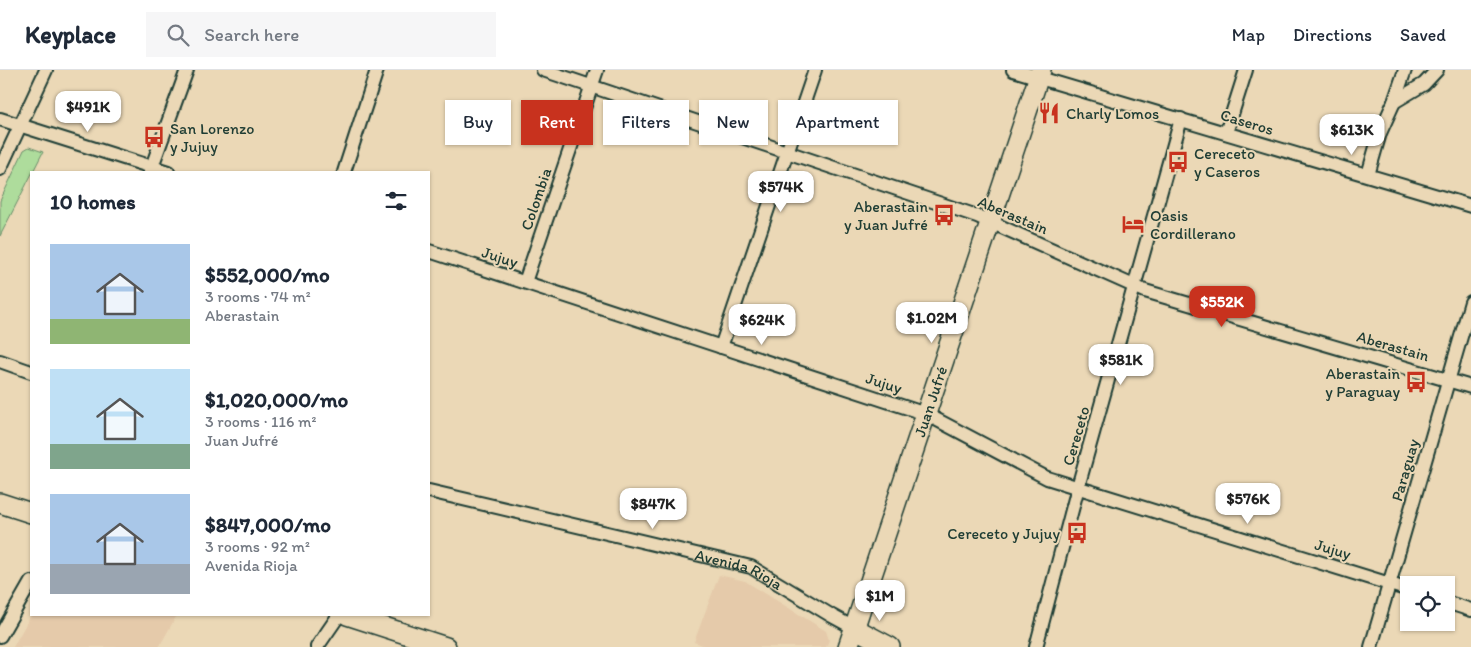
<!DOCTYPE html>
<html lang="en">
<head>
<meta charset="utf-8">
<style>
  body { margin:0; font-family:Itim,sans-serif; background:#f6f6f7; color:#1f2937; height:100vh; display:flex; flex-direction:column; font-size:19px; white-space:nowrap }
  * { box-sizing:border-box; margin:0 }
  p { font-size:16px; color:#747a83 }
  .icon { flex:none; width:28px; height:28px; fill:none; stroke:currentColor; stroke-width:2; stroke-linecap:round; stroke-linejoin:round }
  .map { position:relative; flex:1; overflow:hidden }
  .side { position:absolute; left:30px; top:101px; width:400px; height:445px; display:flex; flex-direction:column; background:#fff; border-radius:0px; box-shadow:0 1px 4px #0004 }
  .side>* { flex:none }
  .top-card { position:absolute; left:445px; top:30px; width:475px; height:45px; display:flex; gap:10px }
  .controls { position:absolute; left:1400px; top:506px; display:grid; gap:10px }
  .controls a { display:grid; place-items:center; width:55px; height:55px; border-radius:0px; background:#fff; box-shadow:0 1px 4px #0004; font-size:25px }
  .price { position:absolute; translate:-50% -42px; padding:0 11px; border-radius:10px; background:#fff; color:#222; font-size:16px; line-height:32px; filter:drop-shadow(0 1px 2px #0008) }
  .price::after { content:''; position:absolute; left:50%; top:30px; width:15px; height:11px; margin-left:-8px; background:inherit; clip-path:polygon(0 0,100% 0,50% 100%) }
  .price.current { background:#c8321e; color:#fff }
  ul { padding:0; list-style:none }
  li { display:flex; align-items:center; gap:15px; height:125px; padding:0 20px }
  li span { display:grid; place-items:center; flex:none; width:140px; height:100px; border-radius:0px; color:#555 }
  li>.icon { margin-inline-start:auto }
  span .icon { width:60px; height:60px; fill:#fffc; stroke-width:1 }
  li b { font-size:21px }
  h2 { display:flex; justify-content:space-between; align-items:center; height:60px; padding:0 20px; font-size:21px }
  .chip { padding:0 18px; border-radius:0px; background:#fff; box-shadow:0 1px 4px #0004; font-size:18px; line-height:45px }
  .chip.current { background:#c8321e; color:#fff }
  header { display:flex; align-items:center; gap:30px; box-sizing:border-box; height:70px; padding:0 25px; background:#fff; border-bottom:1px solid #e0e1e3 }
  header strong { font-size:24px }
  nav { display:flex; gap:28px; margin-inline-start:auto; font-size:18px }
  .search { width:350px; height:45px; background:#f6f6f7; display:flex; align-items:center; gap:12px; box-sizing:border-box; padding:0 18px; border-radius:0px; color:#747a83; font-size:19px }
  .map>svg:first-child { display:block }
  .built { fill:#e5caaa }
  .green { fill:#aedc9c; stroke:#668c68 }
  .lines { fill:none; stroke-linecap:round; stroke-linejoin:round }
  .street-casing { stroke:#1f3d34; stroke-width:16 }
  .secondary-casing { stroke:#1f3d34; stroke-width:22 }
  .street { stroke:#ebd8b6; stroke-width:12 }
  .secondary { stroke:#ebd8b6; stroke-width:19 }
  .labels { text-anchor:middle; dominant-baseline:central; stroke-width:4; stroke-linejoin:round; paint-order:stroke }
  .poi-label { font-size:16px; fill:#1f3d34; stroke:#ebd8b6; text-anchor:start }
  .street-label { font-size:16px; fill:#1f3d34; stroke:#ebd8b6 }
</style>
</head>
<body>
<header>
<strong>Keyplace</strong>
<div class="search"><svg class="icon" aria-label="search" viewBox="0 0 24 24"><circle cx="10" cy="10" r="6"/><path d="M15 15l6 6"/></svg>Search here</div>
<nav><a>Map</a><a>Directions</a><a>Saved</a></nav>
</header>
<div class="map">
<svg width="1471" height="577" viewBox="0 0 1471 577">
  <rect width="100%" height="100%" fill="#ebd8b6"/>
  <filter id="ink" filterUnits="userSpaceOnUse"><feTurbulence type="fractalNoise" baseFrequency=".02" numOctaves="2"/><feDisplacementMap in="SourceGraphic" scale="10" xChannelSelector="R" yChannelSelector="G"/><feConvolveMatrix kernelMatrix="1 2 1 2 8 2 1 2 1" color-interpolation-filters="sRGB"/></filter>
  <g filter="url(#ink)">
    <g class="built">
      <polygon points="719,505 745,511 826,561 829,570 826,577 708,577 694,572"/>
      <polygon points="31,545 177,545 159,577 13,577"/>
    </g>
    <polygon class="green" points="29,77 43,82 0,166 0,131 24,80"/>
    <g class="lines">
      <g class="street-casing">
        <g id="street">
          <polyline points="543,0 977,146 1145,221 1471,317"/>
          <polyline points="1013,0 1471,136"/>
          <polyline points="1394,32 1424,14 1437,0"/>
          <polyline points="0,49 168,102"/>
          <polyline points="1226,63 1246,0"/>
          <polyline points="0,99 46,0"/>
          <polyline points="150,102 187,0"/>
          <polyline points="344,102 377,0"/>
          <polyline points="1368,105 1380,63 1394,32 1405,0"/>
          <polyline points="429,181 926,344 1047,408 1409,520"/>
          <polyline points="525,212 597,0"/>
          <polyline points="721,277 815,0"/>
          <polyline points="0,291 31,302"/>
          <path id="s1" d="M429 421 751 497 832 546 854 558"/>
          <polyline points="1446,532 1471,540"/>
          <polyline points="0,566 31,512"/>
          <polyline points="317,577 339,545"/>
          <polyline points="1036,577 1078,417 1181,49"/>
          <polyline points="1371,577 1471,232"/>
        </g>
      </g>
      <g class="secondary-casing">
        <g id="secondary">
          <polyline points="0,433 31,443"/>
          <polyline points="347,545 446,577"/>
          <polyline points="854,558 890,577"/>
          <path id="s2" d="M848 577 1041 0"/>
        </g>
      </g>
      <use href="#street" class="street"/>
      <use href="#secondary" class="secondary"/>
    </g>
  </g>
  <defs>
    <g id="restaurant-bare" transform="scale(1.725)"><path d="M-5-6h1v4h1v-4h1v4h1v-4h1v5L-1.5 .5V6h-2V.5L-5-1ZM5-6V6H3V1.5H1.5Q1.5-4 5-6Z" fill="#c8321e" stroke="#ebd8b6" stroke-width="2.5" paint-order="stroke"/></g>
    <g id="bus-bare" transform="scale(1.725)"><path d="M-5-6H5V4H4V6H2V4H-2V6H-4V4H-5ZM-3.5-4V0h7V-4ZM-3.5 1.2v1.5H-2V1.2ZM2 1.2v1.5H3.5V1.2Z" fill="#c8321e" stroke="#ebd8b6" stroke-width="2.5" paint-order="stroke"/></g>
    <g id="hotel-bare" transform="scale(1.725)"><path d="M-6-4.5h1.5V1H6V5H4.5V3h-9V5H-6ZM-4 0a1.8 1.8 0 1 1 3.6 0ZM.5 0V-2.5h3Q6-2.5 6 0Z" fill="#c8321e" stroke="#ebd8b6" stroke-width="2.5" paint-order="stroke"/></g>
  </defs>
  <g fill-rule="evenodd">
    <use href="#restaurant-bare" x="1049" y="43"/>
    <use href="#bus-bare" x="154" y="67"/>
    <use href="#bus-bare" x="1178" y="92"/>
    <use href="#bus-bare" x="944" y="145"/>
    <use href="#hotel-bare" x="1133" y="154"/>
    <use href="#bus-bare" x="1416" y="312"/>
    <use href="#bus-bare" x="1077" y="463"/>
  </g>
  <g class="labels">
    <g class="poi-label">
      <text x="1066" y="43">Charly Lomos</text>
      <text x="170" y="58">San Lorenzo<tspan x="170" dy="18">y Jujuy</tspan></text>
      <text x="1194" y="83">Cereceto<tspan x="1194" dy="18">y Caseros</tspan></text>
      <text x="928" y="136" text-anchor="end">Aberastain<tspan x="928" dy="18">y Juan Jufré</tspan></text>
      <text x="1150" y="145">Oasis<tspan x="1150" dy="18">Cordillerano</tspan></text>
      <text x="1400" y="303" text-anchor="end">Aberastain<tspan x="1400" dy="18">y Paraguay</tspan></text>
      <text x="1060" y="463" text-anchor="end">Cereceto y Jujuy</text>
    </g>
    <g class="street-label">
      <text transform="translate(1247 52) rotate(17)">Caseros</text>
      <text transform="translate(536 129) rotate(-71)">Colombia</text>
      <text transform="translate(1013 145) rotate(23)">Aberastain</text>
      <text transform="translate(500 187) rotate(18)">Jujuy</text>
      <text transform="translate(1393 276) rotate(16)">Aberastain</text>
      <text transform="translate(884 313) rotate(18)">Jujuy</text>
      <text stroke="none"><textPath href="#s2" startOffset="259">Juan Jufré</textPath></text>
      <text transform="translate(1076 366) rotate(-74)">Cereceto</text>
      <text transform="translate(1405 400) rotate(-74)">Paraguay</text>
      <text transform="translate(1333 479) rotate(17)">Jujuy</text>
      <text stroke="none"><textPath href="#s1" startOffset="320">Avenida Rioja</textPath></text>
    </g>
  </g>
</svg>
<div class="controls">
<a><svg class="icon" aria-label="locate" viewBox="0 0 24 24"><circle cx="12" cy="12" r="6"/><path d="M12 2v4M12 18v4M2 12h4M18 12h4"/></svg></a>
</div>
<b class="price" style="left:88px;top:63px">$491K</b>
<b class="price" style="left:1352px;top:86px">$613K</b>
<b class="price" style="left:781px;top:143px">$574K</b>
<b class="price current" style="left:1222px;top:258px">$552K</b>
<b class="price" style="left:932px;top:274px">$1.02M</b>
<b class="price" style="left:762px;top:276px">$624K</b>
<b class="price" style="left:1121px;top:316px">$581K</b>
<b class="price" style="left:1248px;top:455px">$576K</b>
<b class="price" style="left:653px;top:460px">$847K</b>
<b class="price" style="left:880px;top:552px">$1M</b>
<div class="top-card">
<a class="chip">Buy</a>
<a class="chip current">Rent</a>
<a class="chip">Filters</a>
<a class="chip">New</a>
<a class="chip">Apartment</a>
</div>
<section class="side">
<h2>10 homes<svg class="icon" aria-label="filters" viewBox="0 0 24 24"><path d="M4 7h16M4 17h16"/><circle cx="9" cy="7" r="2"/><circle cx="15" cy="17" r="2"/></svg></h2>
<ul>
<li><span style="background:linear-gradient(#a9c7e8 75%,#8fb573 0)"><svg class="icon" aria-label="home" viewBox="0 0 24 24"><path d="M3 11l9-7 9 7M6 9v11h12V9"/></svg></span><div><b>$552,000/mo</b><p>3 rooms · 74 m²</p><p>Aberastain</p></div></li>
<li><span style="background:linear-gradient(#bfe0f5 75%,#7fa58c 0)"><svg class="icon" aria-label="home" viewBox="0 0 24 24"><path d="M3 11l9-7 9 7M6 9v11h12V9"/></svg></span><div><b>$1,020,000/mo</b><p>3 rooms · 116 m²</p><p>Juan Jufré</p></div></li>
<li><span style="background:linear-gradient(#a9c7e8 70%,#9aa5b1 0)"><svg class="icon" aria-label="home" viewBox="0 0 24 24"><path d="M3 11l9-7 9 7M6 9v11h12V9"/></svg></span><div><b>$847,000/mo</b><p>3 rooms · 92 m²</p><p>Avenida Rioja</p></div></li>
</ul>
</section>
</div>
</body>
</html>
